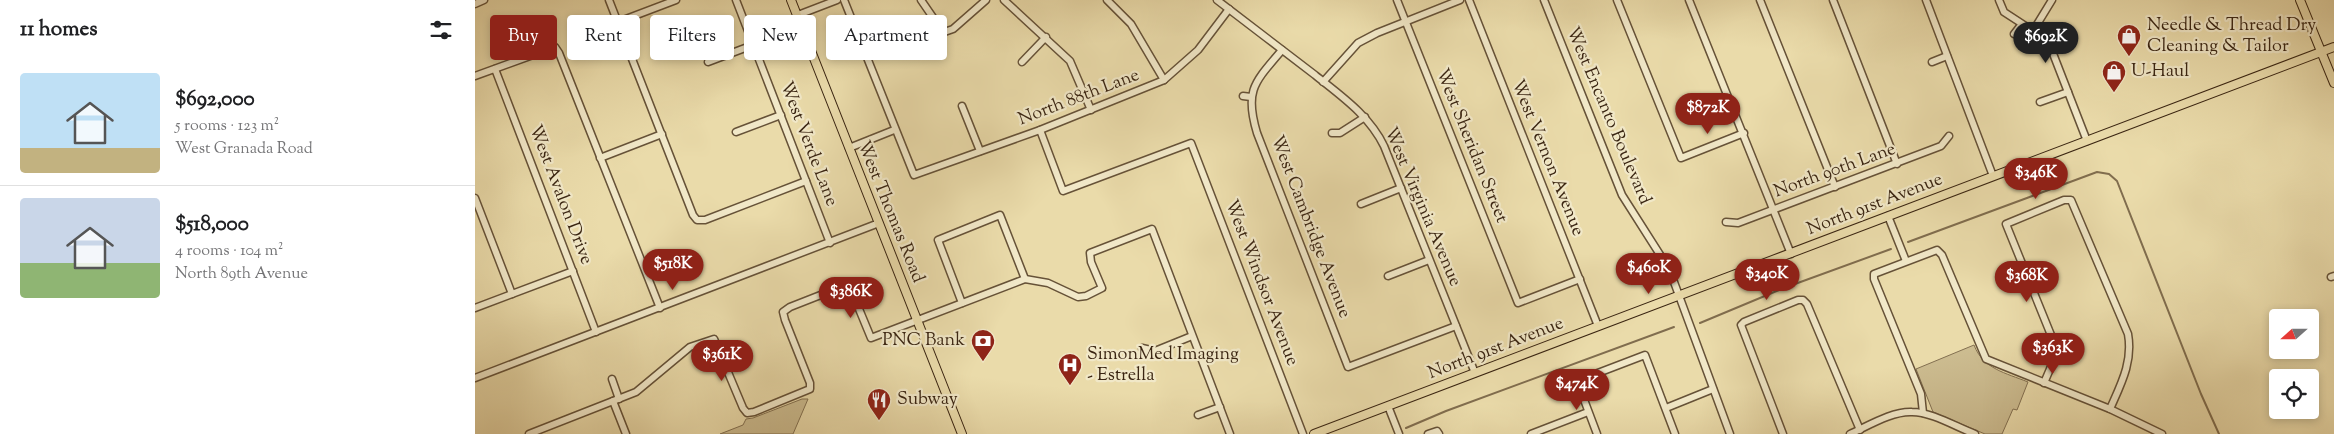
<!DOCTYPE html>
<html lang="en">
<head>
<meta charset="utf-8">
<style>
  body { margin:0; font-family:"Sorts Mill Goudy",serif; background:#f6f6f6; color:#202124; height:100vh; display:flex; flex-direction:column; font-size:19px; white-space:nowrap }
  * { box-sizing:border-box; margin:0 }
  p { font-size:16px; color:#757577 }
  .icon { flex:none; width:28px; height:28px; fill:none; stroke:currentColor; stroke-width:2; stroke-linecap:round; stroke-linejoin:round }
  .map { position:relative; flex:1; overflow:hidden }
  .sheet { display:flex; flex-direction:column; background:#fff; width:475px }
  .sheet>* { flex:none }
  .banner { position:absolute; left:15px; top:15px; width:475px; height:45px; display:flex; gap:10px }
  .needle { width:32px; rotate:249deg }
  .controls { position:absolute; left:1794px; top:309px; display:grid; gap:10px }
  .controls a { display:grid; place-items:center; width:50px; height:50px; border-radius:5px; background:#fff; box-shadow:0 2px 8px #0003; font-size:25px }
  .price { position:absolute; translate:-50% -42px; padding:0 11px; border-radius:18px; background:#8f2418; color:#fff; font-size:16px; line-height:32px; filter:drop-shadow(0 1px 2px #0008) }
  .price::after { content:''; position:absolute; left:50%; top:30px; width:15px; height:11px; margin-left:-8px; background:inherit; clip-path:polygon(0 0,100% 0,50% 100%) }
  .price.on { background:#222; color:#fff }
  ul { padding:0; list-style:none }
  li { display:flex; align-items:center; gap:15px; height:125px; padding:0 20px }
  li+li { border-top:1px solid #e0e0e0 }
  li span { display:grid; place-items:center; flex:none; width:140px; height:100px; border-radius:5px; color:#555 }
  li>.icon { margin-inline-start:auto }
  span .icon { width:60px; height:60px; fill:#fffc; stroke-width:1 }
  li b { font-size:21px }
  h2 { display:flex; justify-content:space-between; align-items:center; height:60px; padding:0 20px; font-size:21px }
  .chip { padding:0 18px; border-radius:5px; background:#fff; box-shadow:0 2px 8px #0003; font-size:18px; line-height:45px }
  .chip.on { background:#8f2418; color:#fff }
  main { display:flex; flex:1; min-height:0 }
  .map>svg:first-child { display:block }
  .green { fill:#ccbc90; stroke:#837051 }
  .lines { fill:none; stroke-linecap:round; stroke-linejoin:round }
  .stream { stroke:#806d4e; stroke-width:2 }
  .minor-casing { stroke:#665238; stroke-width:9 }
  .major-casing { stroke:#3a2512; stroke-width:10 }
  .minor { stroke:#f1e8c8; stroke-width:6 }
  .major { stroke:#eadbaa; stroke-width:8 }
  .labels { text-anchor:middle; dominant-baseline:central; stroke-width:4.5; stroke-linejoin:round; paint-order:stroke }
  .poi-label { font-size:18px; fill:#3a2512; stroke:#f1e8c8; text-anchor:start }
  .street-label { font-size:18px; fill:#3a2512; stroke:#f1e8c8 }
</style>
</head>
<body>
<main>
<section class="sheet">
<h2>11 homes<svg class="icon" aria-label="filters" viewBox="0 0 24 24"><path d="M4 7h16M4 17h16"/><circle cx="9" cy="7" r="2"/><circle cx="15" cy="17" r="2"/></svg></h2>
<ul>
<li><span style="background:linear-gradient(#bfe0f5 75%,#c2b280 0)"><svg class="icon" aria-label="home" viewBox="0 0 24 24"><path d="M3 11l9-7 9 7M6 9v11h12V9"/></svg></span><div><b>$692,000</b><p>5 rooms · 123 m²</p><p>West Granada Road</p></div></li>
<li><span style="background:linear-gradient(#c9d6e8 65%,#8fb573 0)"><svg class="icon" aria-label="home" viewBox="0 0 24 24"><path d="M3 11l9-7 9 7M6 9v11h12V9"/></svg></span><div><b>$518,000</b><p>4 rooms · 104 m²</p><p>North 89th Avenue</p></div></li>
</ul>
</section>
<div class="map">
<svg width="1859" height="434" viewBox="0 0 1859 434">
  <rect width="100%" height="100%" fill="#eadbaa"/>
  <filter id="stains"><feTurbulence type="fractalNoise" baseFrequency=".004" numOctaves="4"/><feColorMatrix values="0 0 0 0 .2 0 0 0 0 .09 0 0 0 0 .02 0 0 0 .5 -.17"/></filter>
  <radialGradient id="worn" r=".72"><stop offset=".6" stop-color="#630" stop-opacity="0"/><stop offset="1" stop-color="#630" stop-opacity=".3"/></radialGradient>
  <g class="green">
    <path d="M1499 345C1508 369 1531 373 1553 382L1542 410 1538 409 1527 434H1510L1458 412 1441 369Z"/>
    <polygon points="327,399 333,399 318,434 245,434 268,425 271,419 278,418"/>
  </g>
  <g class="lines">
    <g class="stream">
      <polyline points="1433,242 1622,172 1634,174 1642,181 1726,394 1744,434"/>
      <polyline points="1225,323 1309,288 1416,249"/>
      <polyline points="931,428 971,411 1199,327"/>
    </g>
    <g class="minor-casing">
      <g id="minor">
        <polyline points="134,0 218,215 222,220 230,220 331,181"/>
        <polyline points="261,0 355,243"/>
        <polyline points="369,0 439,175 565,130 689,80 723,50 754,9"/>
        <polyline points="446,0 468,32"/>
        <polyline points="529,0 595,61 616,110"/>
        <polyline points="632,0 656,24 689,80"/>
        <path d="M742 0C775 25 807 50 840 75 866 96 894 115 909 146L1000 373"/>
        <polyline points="922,0 1043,303 1105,279"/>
        <polyline points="994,0 1123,326"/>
        <polyline points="1069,0 1147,195 1189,261 1199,282 1255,434"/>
        <polyline points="1142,0 1206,158 1269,133"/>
        <polyline points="1214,0 1316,254"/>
        <polyline points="1285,0 1360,187"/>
        <polyline points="1358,0 1422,164"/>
        <polyline points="1451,0 1518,176"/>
        <polyline points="1524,0 1529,12 1569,38 1577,51 1612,141"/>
        <polyline points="0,4 9,0"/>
        <polyline points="323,15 362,0"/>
        <polyline points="143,22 201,0"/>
        <polyline points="1558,31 1577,0"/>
        <polyline points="1539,34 1546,25"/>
        <polyline points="458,36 478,29 511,0"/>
        <path d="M807 50C780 82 769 90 782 133L873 367 981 326"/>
        <polyline points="233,62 278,45"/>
        <polyline points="547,62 571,37"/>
        <polyline points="1457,62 1472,56"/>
        <polyline points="20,69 121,332"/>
        <polyline points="0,76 80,47 84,53 185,308"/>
        <polyline points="848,82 883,43 902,33 985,0"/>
        <polyline points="768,96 776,97"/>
        <polyline points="1565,102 1593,92"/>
        <polyline points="487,106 505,151"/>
        <polyline points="565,130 588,191 716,143 828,434"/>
        <polyline points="261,132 306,115"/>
        <polyline points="857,133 865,133 890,117"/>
        <polyline points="374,148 419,130"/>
        <polyline points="125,158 187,134"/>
        <polyline points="0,198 37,294"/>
        <polyline points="886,204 926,188"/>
        <polyline points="1413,216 1431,261"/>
        <polyline points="1251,222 1263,223 1466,146 1474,136"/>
        <polyline points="913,276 954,260"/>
        <polyline points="1856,277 1859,276"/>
        <polyline points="487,303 463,240 525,215 550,279"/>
        <polyline points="0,308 98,271"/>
        <polyline points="667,348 680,351 717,336"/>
        <polyline points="0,378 404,223"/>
        <polyline points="137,379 144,399"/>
        <path d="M1569 383 1578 362V340L1531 224 1589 200H1596L1653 334C1658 362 1646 384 1635 409"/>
        <polyline points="138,401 151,434"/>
        <polyline points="913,406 924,434"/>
        <polyline points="1191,408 1238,389"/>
        <polyline points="1448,413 1446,394 1399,279 1399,274 1462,250 1467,255 1511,359 1635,409 1687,434"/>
        <polyline points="723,415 745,407"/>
        <polyline points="54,434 161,392 215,347 239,339 268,408 272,413 279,412 335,389 335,383 310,320 308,312 315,307 366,287 372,287 377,292 396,338 550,279 573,283 603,297 611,296 627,288 616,262 615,253 677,229 755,434"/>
        <polyline points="953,434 962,431 964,434"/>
        <polyline points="1056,434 1113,412"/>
        <polyline points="1122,434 1102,381 1170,355 1200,434"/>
        <polyline points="1308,434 1266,325 1269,322 1323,300 1328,300 1332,304 1385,430"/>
        <path d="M1375 434C1393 426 1417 411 1437 412 1457 412 1481 427 1500 434"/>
      </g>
    </g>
    <g class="major-casing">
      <g id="major">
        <polyline points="316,0 487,434"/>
        <polyline points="1825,0 1859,83"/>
        <polyline points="839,434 1859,47"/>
      </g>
    </g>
    <use href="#minor" class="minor"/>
    <use href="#major" class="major"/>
  </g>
  <defs>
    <g id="shop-pin" transform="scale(1.25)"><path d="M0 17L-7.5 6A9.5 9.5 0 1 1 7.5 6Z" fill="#8f2418" stroke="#f1e8c8"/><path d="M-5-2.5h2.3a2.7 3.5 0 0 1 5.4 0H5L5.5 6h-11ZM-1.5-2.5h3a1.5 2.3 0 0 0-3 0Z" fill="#fff"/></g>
    <g id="bank-pin" transform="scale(1.25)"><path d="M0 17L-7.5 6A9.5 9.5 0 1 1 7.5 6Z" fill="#8f2418" stroke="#f1e8c8"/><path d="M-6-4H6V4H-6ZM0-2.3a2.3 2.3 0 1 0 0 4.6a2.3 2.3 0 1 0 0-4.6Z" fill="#fff"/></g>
    <g id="hospital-pin" transform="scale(1.25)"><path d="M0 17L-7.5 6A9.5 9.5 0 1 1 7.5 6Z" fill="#8f2418" stroke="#f1e8c8"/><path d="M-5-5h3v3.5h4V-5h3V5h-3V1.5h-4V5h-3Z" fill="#fff"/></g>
    <g id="restaurant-pin" transform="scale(1.25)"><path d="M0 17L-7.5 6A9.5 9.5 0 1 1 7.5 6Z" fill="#8f2418" stroke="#f1e8c8"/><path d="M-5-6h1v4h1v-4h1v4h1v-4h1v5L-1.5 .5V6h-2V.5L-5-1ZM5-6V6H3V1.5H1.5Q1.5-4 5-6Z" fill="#fff"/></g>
  </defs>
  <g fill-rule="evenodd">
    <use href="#shop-pin" x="1654" y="36"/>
    <use href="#shop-pin" x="1639" y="72"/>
    <use href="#bank-pin" x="508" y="341"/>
    <use href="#hospital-pin" x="595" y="365"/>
    <use href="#restaurant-pin" x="404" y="400"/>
  </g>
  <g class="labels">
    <g class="poi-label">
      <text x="1672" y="26">Needle &amp; Thread Dry<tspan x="1672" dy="21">Cleaning &amp; Tailor</tspan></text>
      <text x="1656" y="72">U-Haul</text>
      <text x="490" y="341" text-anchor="end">PNC Bank</text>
      <text x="612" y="355">SimonMed Imaging<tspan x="612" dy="21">- Estrella</tspan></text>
      <text x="422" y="400">Subway</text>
    </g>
    <g class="street-label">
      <text transform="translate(604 98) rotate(-21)">North 88th Lane</text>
      <text transform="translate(1133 116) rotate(67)">West Encanto Boulevard</text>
      <text transform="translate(333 144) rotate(69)">West Verde Lane</text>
      <text transform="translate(996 146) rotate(68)">West Sheridan Street</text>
      <text transform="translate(1072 158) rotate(68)">West Vernon Avenue</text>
      <text transform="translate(1360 171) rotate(-20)">North 90th Lane</text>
      <text transform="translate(85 195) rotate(69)">West Avalon Drive</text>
      <text transform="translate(1400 205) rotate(-21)">North 91st Avenue</text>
      <text transform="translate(947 207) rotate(67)">West Virginia Avenue</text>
      <text transform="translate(415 212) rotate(68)">West Thomas Road</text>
      <text transform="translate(835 227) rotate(69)">West Cambridge Avenue</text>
      <text transform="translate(786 283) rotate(69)">West Windsor Avenue</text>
      <text transform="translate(1021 349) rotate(-21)">North 91st Avenue</text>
    </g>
  </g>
  <rect width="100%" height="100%" filter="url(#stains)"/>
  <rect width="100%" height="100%" fill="url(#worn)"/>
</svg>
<div class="controls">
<a><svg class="needle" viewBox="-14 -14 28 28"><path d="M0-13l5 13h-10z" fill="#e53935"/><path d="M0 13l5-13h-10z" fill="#757577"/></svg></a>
<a><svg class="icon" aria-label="locate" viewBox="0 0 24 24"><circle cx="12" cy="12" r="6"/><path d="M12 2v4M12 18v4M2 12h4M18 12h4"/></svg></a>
</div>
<b class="price on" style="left:1571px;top:64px">$692K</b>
<b class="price" style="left:1233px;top:135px">$872K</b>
<b class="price" style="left:1561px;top:200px">$346K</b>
<b class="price" style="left:198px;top:291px">$518K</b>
<b class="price" style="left:1174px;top:295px">$460K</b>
<b class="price" style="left:1292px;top:301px">$340K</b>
<b class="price" style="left:1552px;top:303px">$368K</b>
<b class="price" style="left:376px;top:319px">$386K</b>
<b class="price" style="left:1578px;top:375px">$363K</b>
<b class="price" style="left:247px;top:382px">$361K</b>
<b class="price" style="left:1102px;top:411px">$474K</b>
<div class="banner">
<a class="chip on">Buy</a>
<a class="chip">Rent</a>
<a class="chip">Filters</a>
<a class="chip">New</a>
<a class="chip">Apartment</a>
</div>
</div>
</main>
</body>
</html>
